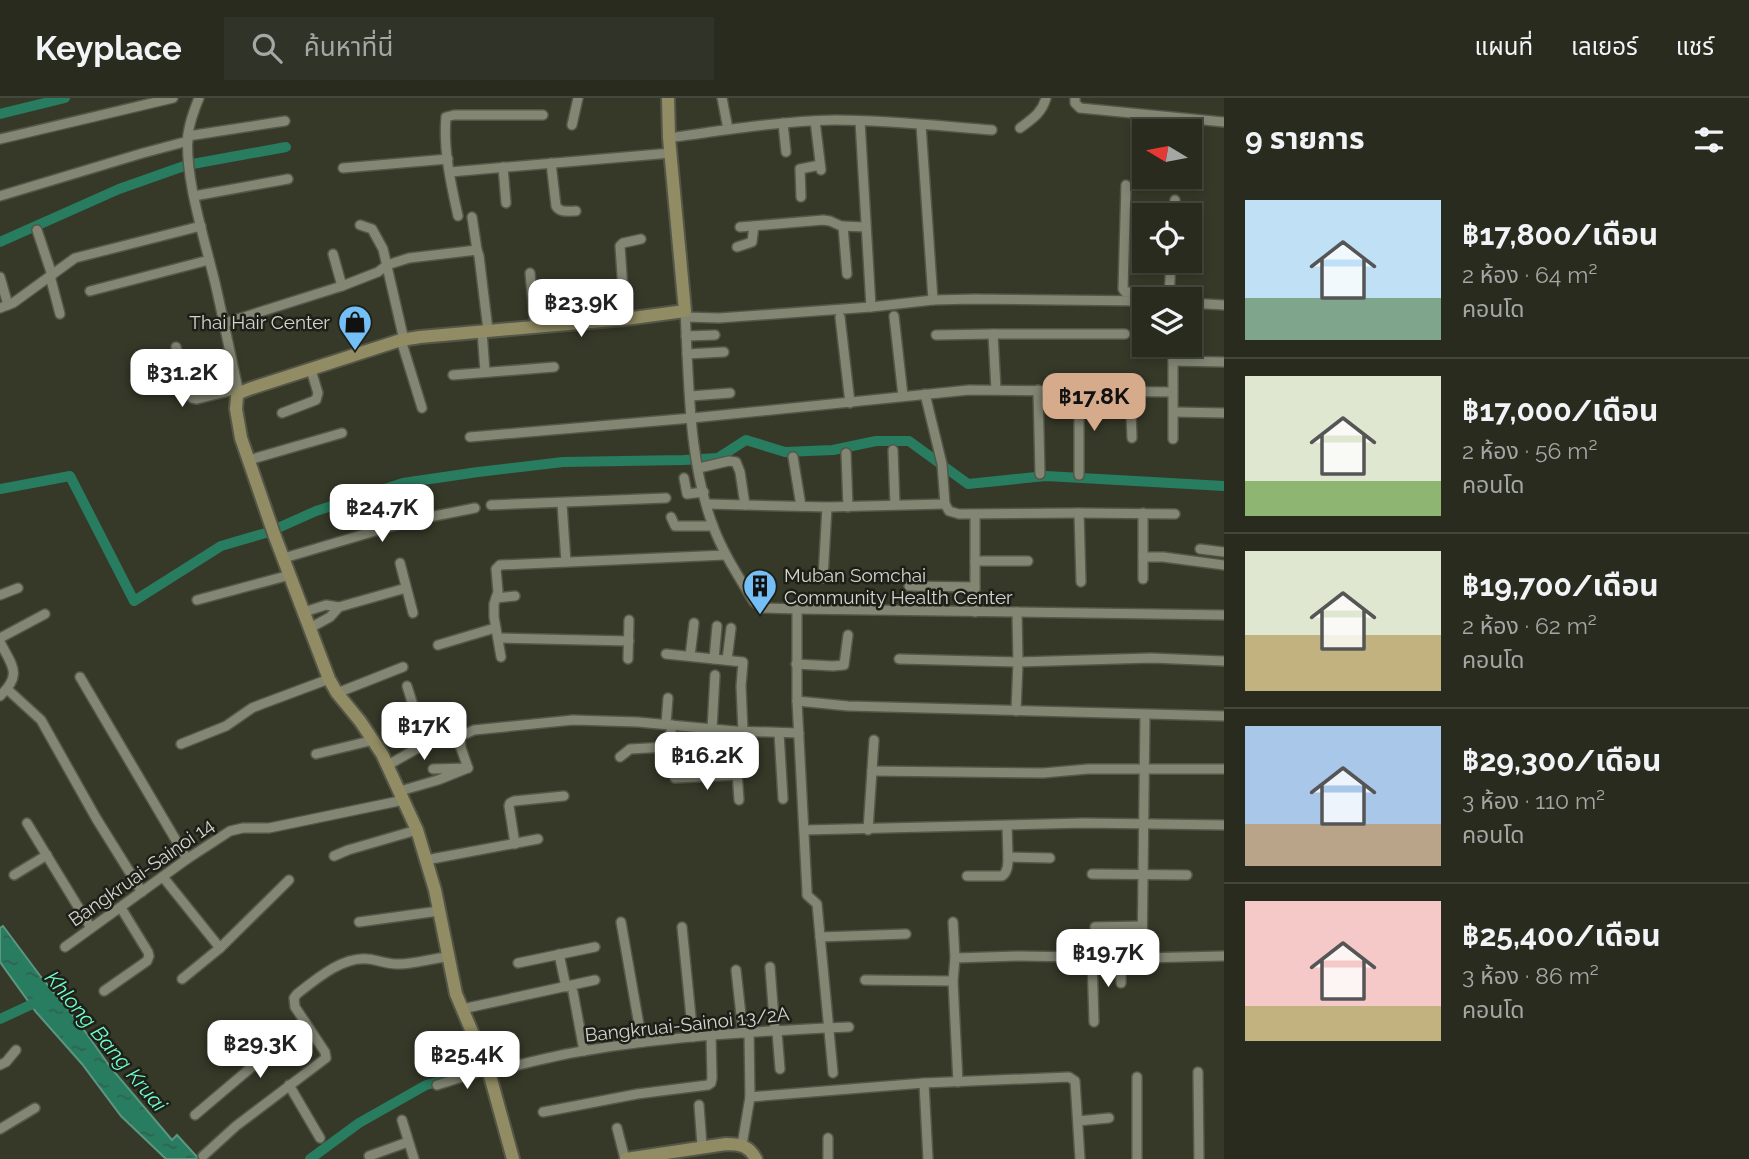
<!DOCTYPE html>
<html lang="th">
<head>
<meta charset="utf-8">
<style>
  body { margin:0; font-family:Raleway,"Noto Sans Thai",sans-serif; background:#303327; color:#f1f3f6; height:100vh; display:flex; flex-direction:column; font-size:26px; white-space:nowrap }
  * { box-sizing:border-box; margin:0 }
  p { font-size:23px; color:#a5a7a4 }
  .icon { flex:none; width:38px; height:38px; fill:none; stroke:currentColor; stroke-width:2; stroke-linecap:round; stroke-linejoin:round }
  .map { position:relative; flex:1; overflow:hidden }
  .drawer { display:flex; flex-direction:column; background:#282b1e; width:525px }
  .drawer>* { flex:none }
  .needle { width:46px; rotate:280deg }
  .controls { position:absolute; left:1132px; top:21px; display:grid; gap:14px }
  .controls a { display:grid; place-items:center; width:70px; height:70px; border-radius:0px; background:#282b1e; box-shadow:0 4px 10px #0003,0 0 0 2px #44473c; font-size:35px }
  .price { position:absolute; translate:-50% -60px; padding:0 16px; border-radius:14px; background:#fff; color:#222; font-size:23px; line-height:46px; filter:drop-shadow(0 2px 4px #0008) }
  .price::after { content:''; position:absolute; left:50%; top:42px; width:21px; height:16px; margin-left:-10px; background:inherit; clip-path:polygon(0 0,100% 0,50% 100%) }
  .price.selected { background:#d6ab8b; color:#111 }
  ul { padding:0; list-style:none }
  li { display:flex; align-items:center; gap:21px; height:175px; padding:0 21px }
  li+li { border-top:2px solid #44473c }
  li span { display:grid; place-items:center; flex:none; width:196px; height:140px; border-radius:0px; color:#555 }
  li>.icon { margin-inline-start:auto }
  span .icon { width:84px; height:84px; fill:#fffc; stroke-width:1 }
  li b { font-size:30px }
  h2 { display:flex; justify-content:space-between; align-items:center; height:84px; padding:0 21px; font-size:30px }
  header { display:flex; align-items:center; gap:42px; box-sizing:border-box; height:98px; padding:0 35px; background:#282b1e; border-bottom:2px solid #44473c }
  header strong { font-size:33px }
  nav { display:flex; gap:38px; margin-inline-start:auto; font-size:24px }
  .search { width:490px; height:63px; background:#303327; display:flex; align-items:center; gap:18px; box-sizing:border-box; padding:0 24px; border-radius:0px; color:#a5a7a4; font-size:26px }
  main { display:flex; flex:1; min-height:0 }
  .map>svg:first-child { display:block }
  .water { fill:url(#water-ripples); stroke:#5b9780; stroke-width:2 }
  .lines { fill:none; stroke-linecap:round; stroke-linejoin:round }
  .canal { stroke:#287c60; stroke-width:10 }
  .street-casing { stroke:#545648; stroke-width:12 }
  .secondary-casing { stroke:#545648; stroke-width:16 }
  .street { stroke:#828673; stroke-width:9 }
  .secondary { stroke:#918c63; stroke-width:12 }
  .labels { text-anchor:middle; dominant-baseline:central; stroke-width:5; stroke-linejoin:round; paint-order:stroke }
  .poi-label { font-size:19px; fill:#d3d5cb; stroke:#1e1f18; text-anchor:end }
  .street-label { font-size:19px; fill:#d3d5cb; stroke:#1e1f18 }
  .water-label { font-size:21px; font-style:italic; fill:#6efecb; stroke:#1e1f18 }
</style>
</head>
<body>
<header>
<strong>Keyplace</strong>
<div class="search"><svg class="icon" aria-label="search" viewBox="0 0 24 24"><circle cx="10" cy="10" r="6"/><path d="M15 15l6 6"/></svg>ค้นหาที่นี่</div>
<nav><a>แผนที่</a><a>เลเยอร์</a><a>แชร์</a></nav>
</header>
<main>
<div class="map">
<svg width="1224" height="1061" viewBox="0 0 1224 1061">
  <defs>
    <pattern id="water-ripples" width="26" height="14" patternUnits="userSpaceOnUse" patternTransform="scale(1.75)"><rect width="26" height="14" fill="#287c60"/><path d="M2 4q2-2 4 0t4 0M15 11q2-2 4 0t4 0" fill="none" stroke="#326150"/></pattern>
  </defs>
  <rect width="100%" height="100%" fill="#363928"/>
  <polygon class="water" points="3,828 41,879 79,925 111,970 172,1042 177,1037 199,1061 166,1061 121,1018 82,966 36,914 0,864 0,830"/>
  <g class="lines">
    <g class="canal">
      <polyline points="0,16 65,0"/>
      <polyline points="0,144 119,91 187,67 286,49"/>
      <polyline points="0,391 70,378 134,503 221,448 269,434 316,413 403,385 478,374 563,364 684,362 718,360 746,342 785,354 833,352 876,343 909,343 968,386 1046,378 1224,388"/>
      <polyline points="0,921 41,902"/>
      <polyline points="310,1061 359,1025 426,987 445,982"/>
    </g>
    <g class="street-casing">
      <g id="street">
        <path d="M199 0C194 12 190 23 188 36 184 81 206 145 216 189 224 224 231 260 239 295"/>
        <polyline points="722,0 728,31"/>
        <polyline points="1075,0 1075,5 1080,10 1224,24"/>
        <polyline points="815,23 821,72"/>
        <polyline points="860,23 871,209"/>
        <polyline points="783,25 786,54"/>
        <polyline points="572,27 578,0"/>
        <polyline points="921,27 933,202"/>
        <path d="M1020 30C1032 21 1042 15 1046 0"/>
        <polyline points="188,38 285,23"/>
        <path d="M669 40C724 32 780 23 836 22 888 22 941 28 992 32"/>
        <polyline points="0,41 173,0"/>
        <path d="M551 65 556 108C560 115 569 113 576 113"/>
        <polyline points="503,69 506,105"/>
        <polyline points="343,70 448,61"/>
        <polyline points="450,74 671,55"/>
        <polyline points="1126,87 1123,191 1125,194 1129,194 1168,197"/>
        <polyline points="0,98 143,55 188,43"/>
        <polyline points="194,98 288,81"/>
        <polyline points="801,99 800,71 820,67"/>
        <polyline points="1174,117 1175,102"/>
        <path d="M458 118C451 86 443 52 446 19L454 17H543"/>
        <polyline points="472,119 477,152"/>
        <polyline points="360,127 372,131 383,151 404,242"/>
        <polyline points="843,128 847,176"/>
        <polyline points="740,129 823,122 830,123 841,128 866,129"/>
        <polyline points="37,132 52,177"/>
        <polyline points="737,149 752,144 754,128"/>
        <polyline points="333,156 342,188"/>
        <polyline points="530,175 535,228"/>
        <polyline points="50,178 60,216"/>
        <polyline points="0,179 8,207"/>
        <polyline points="90,193 209,162"/>
        <polyline points="1169,200 1171,163"/>
        <polyline points="1190,205 1224,207"/>
        <polyline points="0,210 13,205 75,160 201,128"/>
        <path d="M685 213C689 282 688 362 713 428 723 455 739 479 754 504L764 510 797 511 1224 517"/>
        <polyline points="894,218 903,298"/>
        <polyline points="685,219 719,220 871,209 933,202 975,201 1144,203"/>
        <polyline points="840,219 850,305"/>
        <polyline points="625,221 620,148 623,145 641,141"/>
        <polyline points="225,225 342,188 378,174 387,167 409,160 477,152 479,158 488,232"/>
        <polyline points="482,233 485,274"/>
        <polyline points="936,237 993,236"/>
        <polyline points="686,238 715,237"/>
        <polyline points="401,242 422,310"/>
        <polyline points="1173,247 1173,341"/>
        <polyline points="176,249 192,300 197,301 238,291"/>
        <polyline points="687,256 724,254"/>
        <polyline points="1173,263 1224,264"/>
        <polyline points="453,277 554,269"/>
        <polyline points="996,292 993,236 1125,236"/>
        <polyline points="1038,292 1040,376"/>
        <polyline points="1079,292 1079,377"/>
        <polyline points="1130,293 1132,340"/>
        <polyline points="691,298 730,295"/>
        <polyline points="1174,314 1224,315"/>
        <polyline points="282,315 316,302 318,295 311,272"/>
        <polyline points="470,339 692,320 969,292 1173,294"/>
        <polyline points="893,352 895,407"/>
        <polyline points="846,355 848,409"/>
        <polyline points="793,359 801,408"/>
        <polyline points="249,362 342,335"/>
        <polyline points="699,370 729,363 736,364 740,374 745,407"/>
        <polyline points="684,380 687,396 704,394"/>
        <polyline points="562,406 566,464"/>
        <polyline points="706,406 827,409 945,406 942,366 925,296"/>
        <polyline points="945,406 949,413 959,416 1079,415 1175,416"/>
        <polyline points="491,407 666,400"/>
        <polyline points="1079,415 1081,484"/>
        <polyline points="1143,415 1143,481"/>
        <polyline points="671,419 675,428 713,428"/>
        <polyline points="1200,451 1224,454"/>
        <polyline points="1143,459 1163,459 1224,467"/>
        <polyline points="284,460 409,423 475,410"/>
        <polyline points="975,463 1028,463"/>
        <polyline points="400,465 413,515"/>
        <polyline points="823,480 827,409"/>
        <polyline points="909,488 975,489"/>
        <polyline points="0,497 18,490"/>
        <polyline points="496,500 515,498"/>
        <polyline points="197,502 290,477"/>
        <polyline points="797,511 797,603 807,793 807,797 817,806 833,975"/>
        <polyline points="304,514 326,507 339,509 406,490"/>
        <polyline points="975,514 975,417"/>
        <polyline points="310,530 330,519 339,509"/>
        <polyline points="0,540 45,516"/>
        <polyline points="498,540 629,543"/>
        <path d="M0 544C12 568 23 576 0 598"/>
        <polyline points="438,547 495,530"/>
        <polyline points="666,556 743,564 741,588 743,634"/>
        <polyline points="690,558 694,525"/>
        <polyline points="501,559 494,519 494,506 498,494 496,471 500,467 725,457"/>
        <polyline points="628,561 629,522"/>
        <polyline points="714,561 717,528"/>
        <polyline points="899,561 1018,564 1151,560 1224,563"/>
        <polyline points="727,562 731,530"/>
        <polyline points="796,566 833,568 844,567 848,537"/>
        <polyline points="80,579 187,761"/>
        <polyline points="407,588 425,646"/>
        <polyline points="7,591 41,622 96,720 142,794"/>
        <polyline points="337,595 403,569"/>
        <polyline points="797,603 848,608 1224,618"/>
        <polyline points="1016,613 1018,564 1017,514"/>
        <polyline points="666,626 668,600"/>
        <polyline points="712,631 715,577"/>
        <polyline points="734,633 739,702"/>
        <polyline points="779,635 783,701"/>
        <polyline points="181,646 226,628 252,610 262,606 329,581"/>
        <polyline points="316,656 374,642"/>
        <polyline points="620,659 630,651 667,649 669,645 672,627"/>
        <polyline points="388,667 425,646 448,637"/>
        <polyline points="468,670 461,650 460,640 463,637 474,632 573,622 638,624 734,633 799,635"/>
        <polyline points="872,673 1043,675 1088,671 1224,671"/>
        <polyline points="675,680 737,677"/>
        <polyline points="400,693 438,682 468,670 433,671"/>
        <polyline points="27,725 91,830"/>
        <polyline points="1007,728 1008,759 1050,760"/>
        <polyline points="804,732 1084,725 1224,727"/>
        <polyline points="868,732 874,642"/>
        <polyline points="515,746 509,708 510,705 514,703 564,698"/>
        <polyline points="334,758 348,752 417,732"/>
        <polyline points="426,762 538,741"/>
        <polyline points="1092,776 1187,777"/>
        <polyline points="14,777 47,757"/>
        <path d="M967 778H1002C1008 774 1008 766 1008 759"/>
        <polyline points="163,779 220,850"/>
        <polyline points="359,824 439,813"/>
        <polyline points="621,824 642,944"/>
        <polyline points="953,824 955,860"/>
        <polyline points="682,829 693,939"/>
        <polyline points="1095,829 1142,828"/>
        <polyline points="820,839 906,836"/>
        <polyline points="65,849 187,761 230,733 243,730 269,730 404,702"/>
        <polyline points="559,856 566,889"/>
        <polyline points="1092,860 1094,924"/>
        <polyline points="1142,860 1145,617"/>
        <polyline points="518,865 595,849"/>
        <polyline points="770,869 775,934"/>
        <polyline points="736,872 743,935"/>
        <polyline points="182,881 220,850 289,782"/>
        <polyline points="865,882 953,883"/>
        <polyline points="1121,885 1121,859"/>
        <polyline points="104,893 147,863 149,858 148,854 121,810"/>
        <polyline points="573,894 584,953"/>
        <polyline points="462,911 595,882"/>
        <polyline points="777,934 780,971"/>
        <polyline points="0,967 6,964 16,952"/>
        <path d="M489 974C520 967 551 958 583 953 671 938 760 933 849 929"/>
        <polyline points="1198,974 1199,1061"/>
        <polyline points="1137,979 1137,1061"/>
        <polyline points="958,984 953,883 955,860 1018,858 1142,860 1224,858"/>
        <polyline points="924,985 928,1061"/>
        <polyline points="289,987 320,1040"/>
        <polyline points="437,987 487,971"/>
        <polyline points="750,999 924,985 1069,979 1075,983 1080,1061"/>
        <polyline points="699,1007 702,1048"/>
        <polyline points="543,1014 637,996 708,987 711,985 712,980 711,937"/>
        <polyline points="195,1017 305,924"/>
        <polyline points="402,1022 414,1061"/>
        <polyline points="1078,1023 1109,1020"/>
        <polyline points="617,1030 625,1061"/>
        <polyline points="0,1031 35,1010"/>
        <polyline points="828,1040 828,1061"/>
        <polyline points="742,1047 750,999 749,934"/>
        <path d="M203 1058 236 1028 326 960 325 954 295 909 294 900 297 896C316 881 343 858 368 861 379 862 389 867 400 866 416 866 432 860 448 859"/>
        <polyline points="369,1058 408,1044"/>
      </g>
    </g>
    <g class="secondary-casing">
      <g id="secondary">
        <polyline points="513,1061 489,974 456,896 435,792 417,732 382,656 360,623 337,595 329,581 274,436 241,340 236,311 237,299 239,295 252,290 401,242 420,239 625,221 685,213 669,40 668,0"/>
        <path d="M626 1061 726 1046C741 1046 749 1048 756 1061"/>
      </g>
    </g>
    <use href="#street" class="street"/>
    <use href="#secondary" class="secondary"/>
  </g>
  <defs>
    <g id="shop-pin" transform="scale(1.75)"><path d="M0 17L-7.5 6A9.5 9.5 0 1 1 7.5 6Z" fill="#74c0f6" stroke="#1e1f18"/><path d="M-5-2.5h2.3a2.7 3.5 0 0 1 5.4 0H5L5.5 6h-11ZM-1.5-2.5h3a1.5 2.3 0 0 0-3 0Z" fill="#111"/></g>
    <g id="building-pin" transform="scale(1.75)"><path d="M0 17L-7.5 6A9.5 9.5 0 1 1 7.5 6Z" fill="#74c0f6" stroke="#1e1f18"/><path d="M-4-6H4V6H1V3H-1V6H-4ZM-2.5-4.3h1.7v1.8h-1.7ZM.8-4.3h1.7v1.8H.8ZM-2.5-1h1.7V.8h-1.7ZM.8-1h1.7V.8H.8Z" fill="#111"/></g>
  </defs>
  <g fill-rule="evenodd">
    <use href="#shop-pin" x="355" y="224"/>
    <use href="#building-pin" x="760" y="488"/>
  </g>
  <g class="labels">
    <g class="poi-label">
      <text x="330" y="224">Thai Hair Center</text>
      <text x="784" y="477" text-anchor="start">Muban Somchai<tspan x="784" dy="22">Community Health Center</tspan></text>
    </g>
    <g class="street-label">
      <text transform="translate(141 774) rotate(-35)">Bangkruai-Sainoi 14</text>
      <text transform="translate(687 926) rotate(-6)">Bangkruai-Sainoi 13/2A</text>
    </g>
    <g class="water-label">
      <text transform="translate(106 943) rotate(50)">Khlong Bang Kruai</text>
    </g>
  </g>
</svg>
<div class="controls">
<a><svg class="needle" viewBox="-14 -14 28 28"><path d="M0-13l5 13h-10z" fill="#e53935"/><path d="M0 13l5-13h-10z" fill="#a5a7a4"/></svg></a>
<a><svg class="icon" aria-label="locate" viewBox="0 0 24 24"><circle cx="12" cy="12" r="6"/><path d="M12 2v4M12 18v4M2 12h4M18 12h4"/></svg></a>
<a><svg class="icon" aria-label="layers" viewBox="0 0 24 24"><path d="M12 4l9 5-9 5-9-5zM3 14l9 5 9-5"/></svg></a>
</div>
<b class="price" style="left:581px;top:241px">฿23.9K</b>
<b class="price" style="left:182px;top:311px">฿31.2K</b>
<b class="price selected" style="left:1094px;top:335px">฿17.8K</b>
<b class="price" style="left:382px;top:446px">฿24.7K</b>
<b class="price" style="left:424px;top:664px">฿17K</b>
<b class="price" style="left:707px;top:694px">฿16.2K</b>
<b class="price" style="left:1108px;top:891px">฿19.7K</b>
<b class="price" style="left:260px;top:982px">฿29.3K</b>
<b class="price" style="left:467px;top:993px">฿25.4K</b>
</div>
<section class="drawer">
<h2>9 รายการ<svg class="icon" aria-label="filters" viewBox="0 0 24 24"><path d="M4 7h16M4 17h16"/><circle cx="9" cy="7" r="2"/><circle cx="15" cy="17" r="2"/></svg></h2>
<ul>
<li><span style="background:linear-gradient(#bfe0f5 70%,#7fa58c 0)"><svg class="icon" aria-label="home" viewBox="0 0 24 24"><path d="M3 11l9-7 9 7M6 9v11h12V9"/></svg></span><div><b>฿17,800/เดือน</b><p>2 ห้อง · 64 m²</p><p>คอนโด</p></div></li>
<li><span style="background:linear-gradient(#dfe7d0 75%,#8fb573 0)"><svg class="icon" aria-label="home" viewBox="0 0 24 24"><path d="M3 11l9-7 9 7M6 9v11h12V9"/></svg></span><div><b>฿17,000/เดือน</b><p>2 ห้อง · 56 m²</p><p>คอนโด</p></div></li>
<li><span style="background:linear-gradient(#dfe7d0 60%,#c2b280 0)"><svg class="icon" aria-label="home" viewBox="0 0 24 24"><path d="M3 11l9-7 9 7M6 9v11h12V9"/></svg></span><div><b>฿19,700/เดือน</b><p>2 ห้อง · 62 m²</p><p>คอนโด</p></div></li>
<li><span style="background:linear-gradient(#a9c7e8 70%,#b9a48a 0)"><svg class="icon" aria-label="home" viewBox="0 0 24 24"><path d="M3 11l9-7 9 7M6 9v11h12V9"/></svg></span><div><b>฿29,300/เดือน</b><p>3 ห้อง · 110 m²</p><p>คอนโด</p></div></li>
<li><span style="background:linear-gradient(#f6c9c9 75%,#c2b280 0)"><svg class="icon" aria-label="home" viewBox="0 0 24 24"><path d="M3 11l9-7 9 7M6 9v11h12V9"/></svg></span><div><b>฿25,400/เดือน</b><p>3 ห้อง · 86 m²</p><p>คอนโด</p></div></li>
</ul>
</section>
</main>
</body>
</html>
